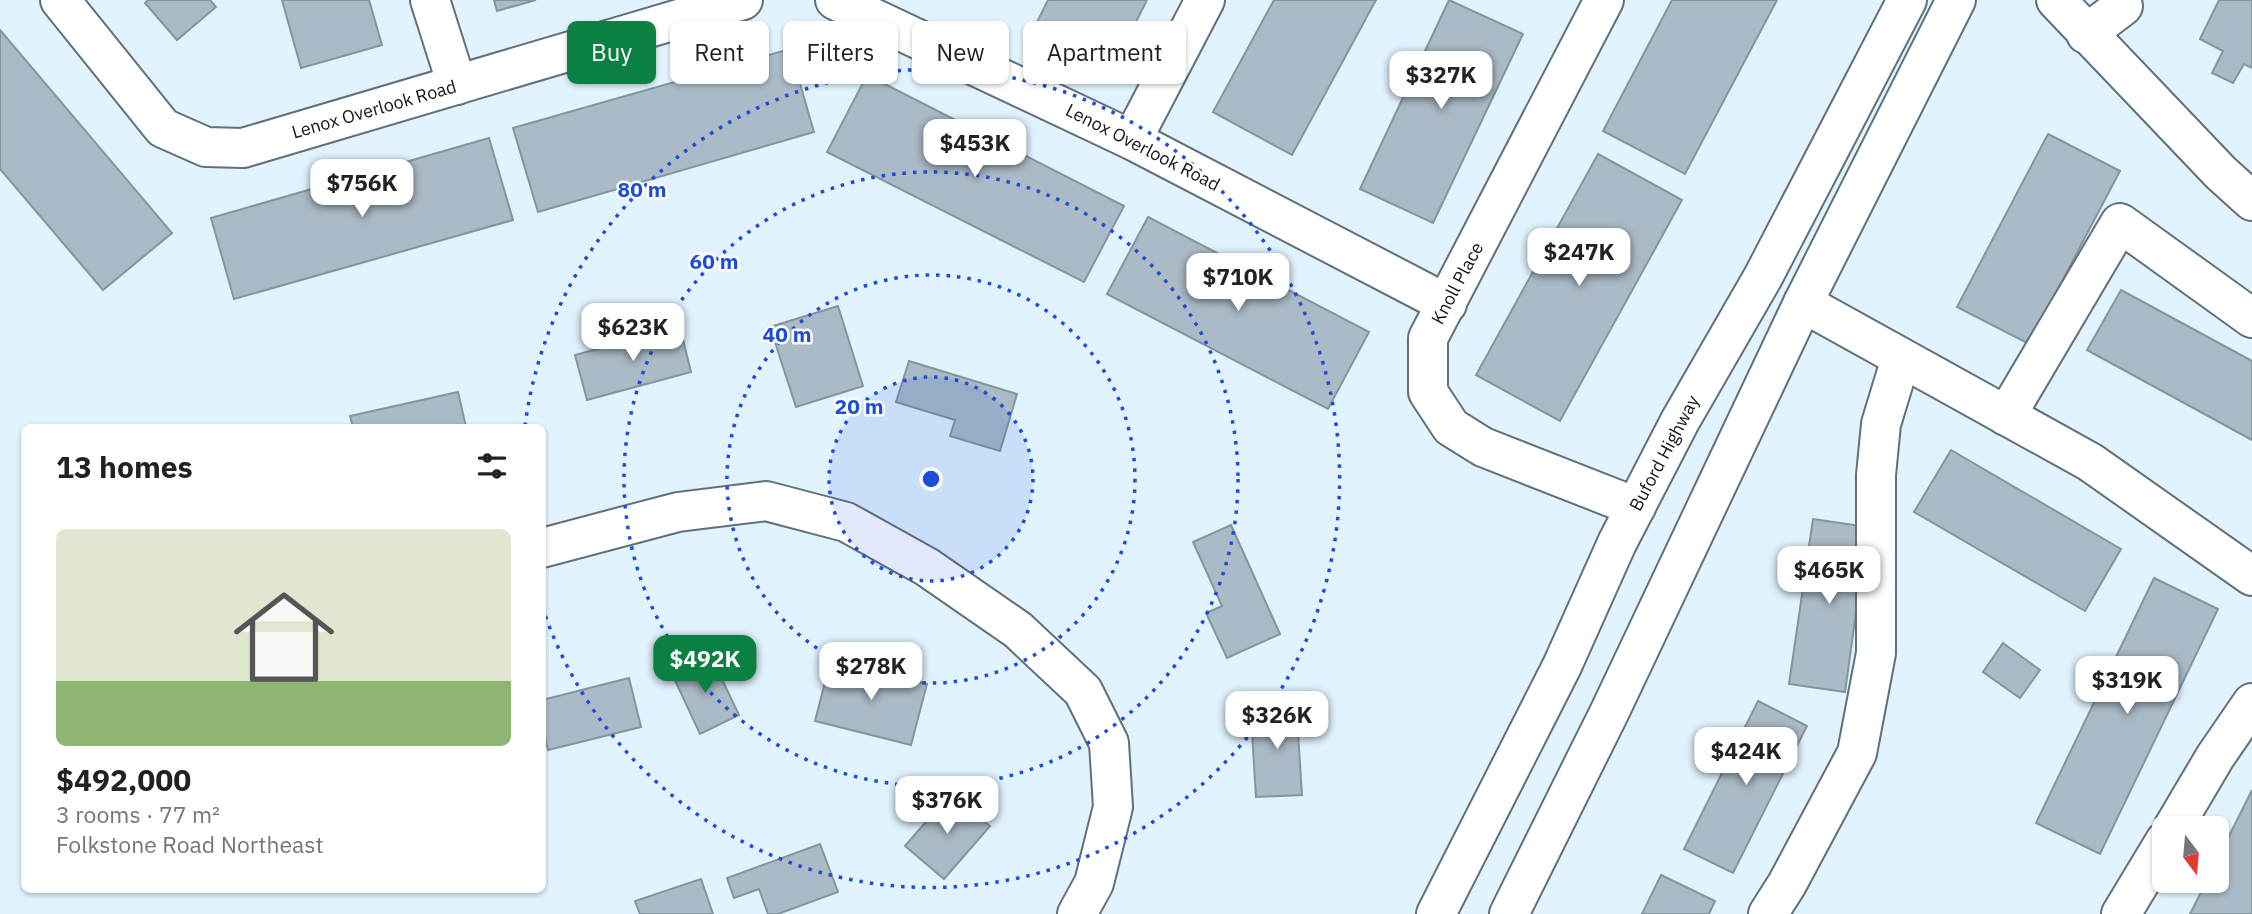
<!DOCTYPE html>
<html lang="en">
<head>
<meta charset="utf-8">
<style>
  body { margin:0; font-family:"IBM Plex Sans",sans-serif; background:#f6f6f6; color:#222; height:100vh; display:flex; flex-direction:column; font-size:26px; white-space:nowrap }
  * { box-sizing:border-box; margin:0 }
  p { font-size:23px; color:#767676 }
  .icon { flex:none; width:38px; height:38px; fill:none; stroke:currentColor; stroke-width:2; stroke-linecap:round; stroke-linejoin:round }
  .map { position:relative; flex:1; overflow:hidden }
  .details { position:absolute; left:21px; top:424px; width:525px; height:469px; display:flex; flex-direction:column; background:#fff; border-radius:10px; box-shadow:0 2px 5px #0004 }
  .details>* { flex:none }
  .banner { position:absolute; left:567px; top:21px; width:665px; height:63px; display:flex; gap:14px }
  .needle { width:46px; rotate:164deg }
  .tools { position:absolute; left:2152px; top:816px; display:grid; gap:14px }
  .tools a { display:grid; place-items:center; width:77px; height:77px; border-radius:10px; background:#fff; box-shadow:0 2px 5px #0004; font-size:35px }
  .price { position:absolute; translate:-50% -60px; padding:0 16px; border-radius:14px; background:#fff; color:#222; font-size:23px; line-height:46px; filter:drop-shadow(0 2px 4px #0008) }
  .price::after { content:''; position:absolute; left:50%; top:42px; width:21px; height:16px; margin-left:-10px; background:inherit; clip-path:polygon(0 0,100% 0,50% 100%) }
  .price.selected { background:#0b8043; color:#fff }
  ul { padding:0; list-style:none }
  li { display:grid; align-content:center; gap:14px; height:371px; padding:0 35px }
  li+li { border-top:2px solid #e0e0e0 }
  li span { display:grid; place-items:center; height:217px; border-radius:10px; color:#555 }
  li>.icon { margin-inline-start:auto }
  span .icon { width:126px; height:126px; fill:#fffc; stroke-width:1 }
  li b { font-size:30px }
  h2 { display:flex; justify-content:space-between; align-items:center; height:84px; padding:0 35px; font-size:30px }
  .pill { padding:0 24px; border-radius:10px; background:#fff; box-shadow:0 2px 5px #0004; font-size:24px; line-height:63px }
  .pill.selected { background:#0b8043; color:#fff }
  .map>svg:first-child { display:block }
  .building { fill:#aabac6; stroke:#8595a0; stroke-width:2 }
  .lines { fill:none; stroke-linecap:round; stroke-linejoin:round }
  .minor-casing { stroke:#61707a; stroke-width:42 }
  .major-casing { stroke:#61707a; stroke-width:42 }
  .minor { stroke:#fff; stroke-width:38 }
  .major { stroke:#fff; stroke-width:38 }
  .ring { fill:none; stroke:#1d4ed8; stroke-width:3.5; stroke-dasharray:3.5 7 }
  .labels { text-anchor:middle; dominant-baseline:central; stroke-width:5; stroke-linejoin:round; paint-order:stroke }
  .street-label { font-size:18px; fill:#0f1519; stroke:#fff }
  .centre { fill:#1d4ed8; stroke:#fff; stroke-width:3.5 }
  .ring-label { font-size:21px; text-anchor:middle; font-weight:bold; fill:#1d4ed8; stroke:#fff; stroke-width:5; stroke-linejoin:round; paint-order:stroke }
</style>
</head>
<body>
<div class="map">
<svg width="2252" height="914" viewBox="0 0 2252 914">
  <rect width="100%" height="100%" fill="#e1f3fe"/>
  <g class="building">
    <polygon points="148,0 210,0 216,7 177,40 145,3"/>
    <polygon points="282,0 369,0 382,45 301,68"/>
    <polygon points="494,0 536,0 497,11"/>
    <polygon points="1048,0 1147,0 1115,64 1036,24"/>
    <polygon points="1274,0 1376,0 1292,155 1213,112"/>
    <polygon points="1449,0 1523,34 1433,223 1360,189"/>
    <polygon points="1672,0 1777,0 1685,174 1603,131"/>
    <polygon points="2219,0 2252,0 2252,68 2244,64 2233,83 2212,73 2223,51 2200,39"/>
    <polygon points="0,30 172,233 103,290 0,169"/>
    <polygon points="790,49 814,132 538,212 513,128"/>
    <polygon points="867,75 1124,206 1084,282 827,152"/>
    <polygon points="2048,134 2120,171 2029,344 1957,307"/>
    <polygon points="489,138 513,220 234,299 211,218"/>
    <polygon points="1598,154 1682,200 1560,421 1476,375"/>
    <polygon points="1148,217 1369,332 1328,409 1107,294"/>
    <polygon points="2121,290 2252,361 2252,440 2087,350"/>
    <polygon points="838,306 863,386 796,407 770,327"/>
    <polygon points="680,327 691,372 587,400 575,355"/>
    <polygon points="909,361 1017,394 1000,451 950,436 955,420 896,402"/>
    <polygon points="458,392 466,427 353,427 350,416"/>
    <polygon points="1951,450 2121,549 2085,611 1914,512"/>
    <polygon points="1813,519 1868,527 1845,692 1789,684"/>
    <polygon points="1231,525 1280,634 1227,658 1206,613 1222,606 1193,542"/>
    <polygon points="2154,578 2218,609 2100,854 2036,823"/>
    <polygon points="2003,643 2040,670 2020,698 1983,672"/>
    <polygon points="711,656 739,715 700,734 672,674"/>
    <polygon points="831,659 927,684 911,745 815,721"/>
    <polygon points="629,678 641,727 548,750 542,726 542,700"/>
    <polygon points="1296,701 1302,795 1256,797 1251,716 1269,716 1268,703"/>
    <polygon points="1758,701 1807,726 1733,873 1684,849"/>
    <polygon points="2252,790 2252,914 2190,914 2207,880 2217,880 2217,860"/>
    <polygon points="951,793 990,826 944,879 905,846"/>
    <polygon points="820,844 838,892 778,914 768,914 759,889 734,898 727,878"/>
    <polygon points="1661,875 1715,901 1709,914 1642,914"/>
    <polygon points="701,879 713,914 640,914 635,901"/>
  </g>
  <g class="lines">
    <g class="minor-casing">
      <g id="minor">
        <polyline points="60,0 163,128 206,147 243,148 743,0"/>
        <polyline points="430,0 457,85"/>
        <polyline points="835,0 1132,140 1447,304"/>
        <polyline points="1604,0 1428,338 1428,392 1451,427 1483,447 1636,507"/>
        <polyline points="2056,0 2221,173 2252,201"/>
        <polyline points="2086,34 2123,6 2118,0"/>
        <polyline points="1132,140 1205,0"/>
        <polyline points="1803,303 2090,462 2252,576"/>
        <polyline points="2006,416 2120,223 2252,318"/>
        <polyline points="542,548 678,512 766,501 846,522 927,567 1018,630 1083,691 1109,743 1113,807 1094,883 1077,914"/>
        <polyline points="2173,828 2215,757 2252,703"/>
        <polyline points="1768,914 1787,884 1857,753 1876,653 1876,475 1881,424 1901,358"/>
        <polyline points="2121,914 2165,841"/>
      </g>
    </g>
    <g class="major-casing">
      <g id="major">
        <polyline points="1436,914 1562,666 1617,543 1680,421 1763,277 1907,0"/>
        <polyline points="1509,914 1610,711 1803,303 1956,0"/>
      </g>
    </g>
    <use href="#minor" class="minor"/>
    <use href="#major" class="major"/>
  </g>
  <circle cx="931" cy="479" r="102" fill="#1d4ed8" fill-opacity=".12"/>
  <g class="ring">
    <circle cx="931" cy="479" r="102"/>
    <circle cx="931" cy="479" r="204"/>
    <circle cx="931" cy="479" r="307"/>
    <path d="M525 426A409 409 0 1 1 543 609"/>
  </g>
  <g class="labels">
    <g class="street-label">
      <text transform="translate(374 109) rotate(-16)">Lenox Overlook Road</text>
      <text transform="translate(1143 147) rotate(27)">Lenox Overlook Road</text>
      <text transform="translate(1457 283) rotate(-62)">Knoll Place</text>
      <text transform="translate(1664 453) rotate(-62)">Buford Highway</text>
    </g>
  </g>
  <circle cx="931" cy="479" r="10" class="centre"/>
  <g class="ring-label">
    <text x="642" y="197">80 m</text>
    <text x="714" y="269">60 m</text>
    <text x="787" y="342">40 m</text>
    <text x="859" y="414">20 m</text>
  </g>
</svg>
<div class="tools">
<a><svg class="needle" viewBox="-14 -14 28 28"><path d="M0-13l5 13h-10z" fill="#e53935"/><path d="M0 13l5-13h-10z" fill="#767676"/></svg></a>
</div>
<b class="price" style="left:1441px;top:111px">$327K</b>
<b class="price" style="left:975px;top:179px">$453K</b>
<b class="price" style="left:362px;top:219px">$756K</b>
<b class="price" style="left:1579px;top:288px">$247K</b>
<b class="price" style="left:1238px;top:313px">$710K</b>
<b class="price" style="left:633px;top:363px">$623K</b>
<b class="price" style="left:1829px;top:606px">$465K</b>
<b class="price selected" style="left:705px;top:695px">$492K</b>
<b class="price" style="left:871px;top:702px">$278K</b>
<b class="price" style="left:2127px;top:716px">$319K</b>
<b class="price" style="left:1277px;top:751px">$326K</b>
<b class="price" style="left:1746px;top:787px">$424K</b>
<b class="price" style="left:947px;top:836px">$376K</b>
<div class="banner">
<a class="pill selected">Buy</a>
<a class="pill">Rent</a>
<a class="pill">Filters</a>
<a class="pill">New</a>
<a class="pill">Apartment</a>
</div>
<section class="details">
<h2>13 homes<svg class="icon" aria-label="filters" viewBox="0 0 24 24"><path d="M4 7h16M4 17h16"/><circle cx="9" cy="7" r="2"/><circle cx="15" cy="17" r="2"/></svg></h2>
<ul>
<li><span style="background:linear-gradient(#dfe7d0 70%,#8fb573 0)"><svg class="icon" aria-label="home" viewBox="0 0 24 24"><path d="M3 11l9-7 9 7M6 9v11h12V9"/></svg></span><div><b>$492,000</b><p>3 rooms · 77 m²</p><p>Folkstone Road Northeast</p></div></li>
</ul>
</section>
</div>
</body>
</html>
